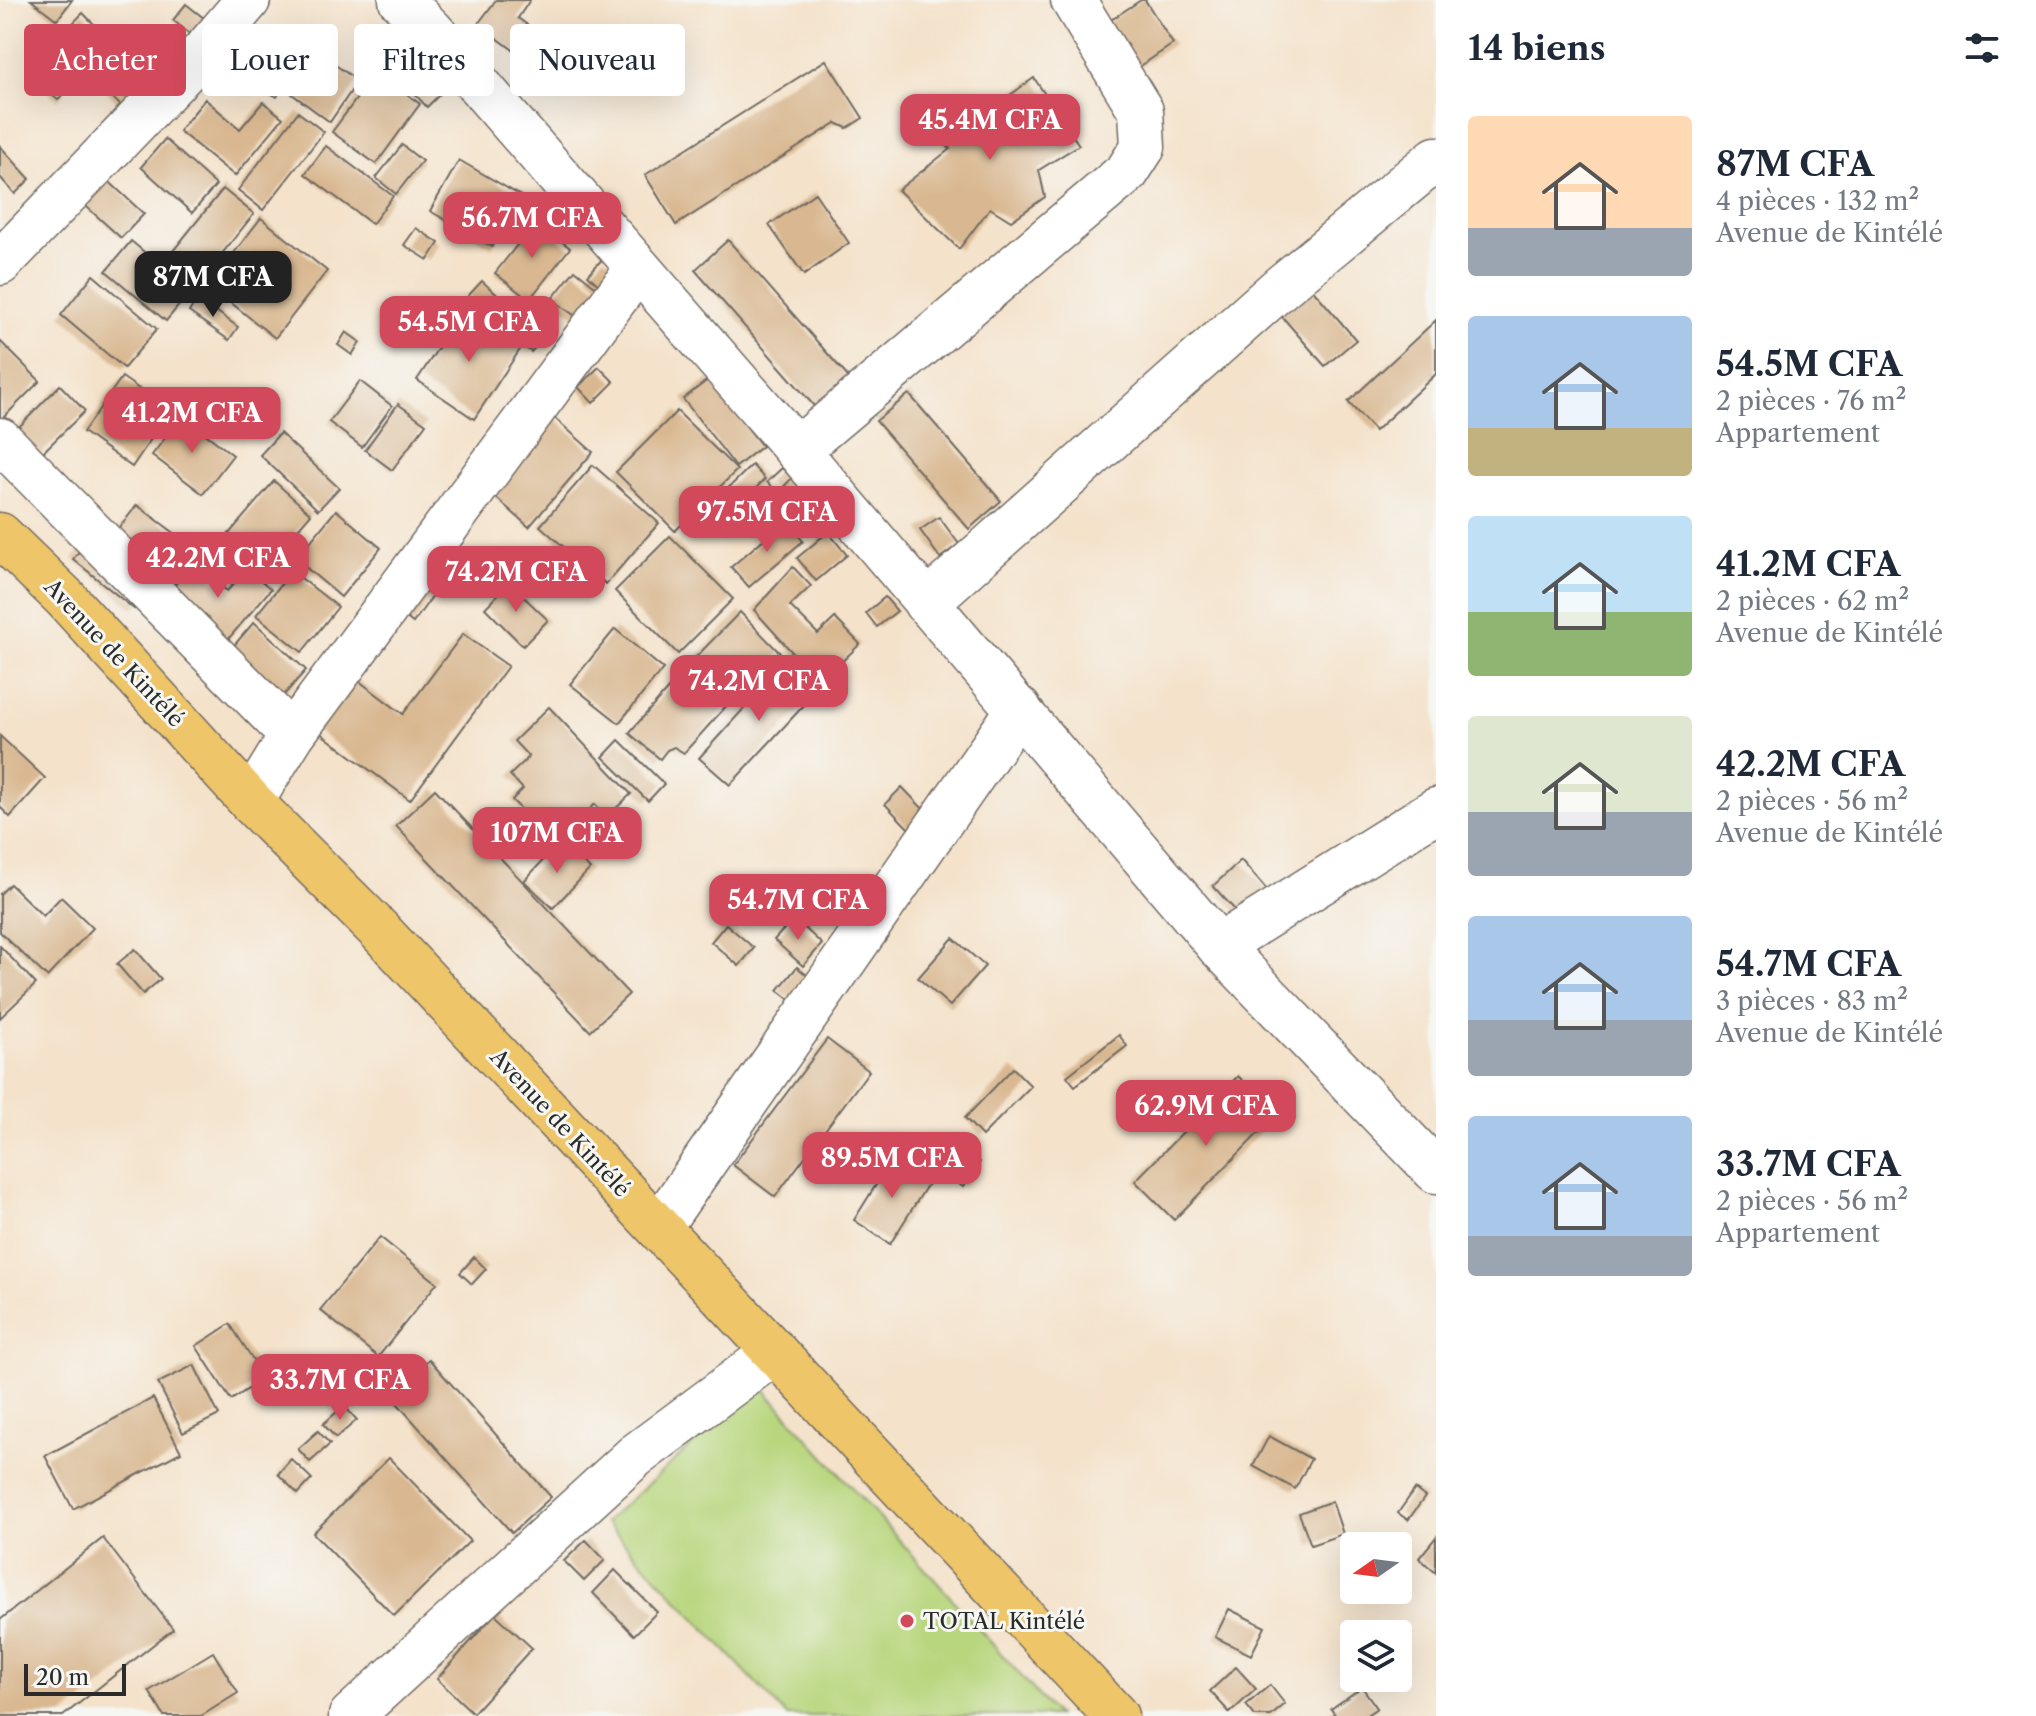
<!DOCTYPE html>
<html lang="fr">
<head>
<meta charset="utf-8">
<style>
  body { margin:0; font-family:"Libre Caslon Text",serif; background:#f6f6f7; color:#1f2937; height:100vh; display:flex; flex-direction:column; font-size:30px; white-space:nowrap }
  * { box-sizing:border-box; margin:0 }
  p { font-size:26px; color:#747a83 }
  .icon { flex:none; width:44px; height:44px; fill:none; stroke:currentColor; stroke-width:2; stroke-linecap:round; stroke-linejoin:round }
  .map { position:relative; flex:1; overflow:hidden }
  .sheet { display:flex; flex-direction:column; background:#fff; width:600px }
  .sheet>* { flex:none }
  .hud { position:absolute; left:24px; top:24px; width:760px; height:72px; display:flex; gap:16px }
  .needle { width:52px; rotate:256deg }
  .tools { position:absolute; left:1340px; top:1532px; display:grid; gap:16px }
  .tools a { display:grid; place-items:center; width:72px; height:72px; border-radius:8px; background:#fff; box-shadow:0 8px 32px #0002; font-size:40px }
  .scale { position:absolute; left:24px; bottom:20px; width:102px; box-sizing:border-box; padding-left:8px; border:4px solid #2b2b2b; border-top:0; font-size:22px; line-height:28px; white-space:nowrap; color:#2b2b2b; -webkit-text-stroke:6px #f6f6f2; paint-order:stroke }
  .price { position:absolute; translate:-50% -68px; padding:0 18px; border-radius:16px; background:#d1495b; color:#fff; font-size:26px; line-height:52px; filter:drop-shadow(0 2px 4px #0008) }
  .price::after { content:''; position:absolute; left:50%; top:48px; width:24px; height:18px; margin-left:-12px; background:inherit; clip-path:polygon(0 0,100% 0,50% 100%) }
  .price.current { background:#222; color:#fff }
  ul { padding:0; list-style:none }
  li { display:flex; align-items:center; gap:24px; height:200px; padding:0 32px }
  li span { display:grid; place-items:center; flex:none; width:224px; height:160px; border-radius:8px; color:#555 }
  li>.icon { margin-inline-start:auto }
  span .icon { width:96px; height:96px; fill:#fffc; stroke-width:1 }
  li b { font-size:34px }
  h2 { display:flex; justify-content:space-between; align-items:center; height:96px; padding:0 32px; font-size:34px }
  .pill { padding:0 28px; border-radius:8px; background:#fff; box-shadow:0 8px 32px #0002; font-size:28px; line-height:72px }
  .pill.current { background:#d1495b; color:#fff }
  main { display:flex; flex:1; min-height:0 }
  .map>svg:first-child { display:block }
  .green { fill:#b8d67d; stroke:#728054; stroke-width:2 }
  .building { fill:#d9b891 }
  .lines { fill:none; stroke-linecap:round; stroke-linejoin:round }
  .minor-casing { stroke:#716b63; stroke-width:47 }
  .major-casing { stroke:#716b63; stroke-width:47 }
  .minor { stroke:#fff; stroke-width:44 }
  .major { stroke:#eec569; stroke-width:44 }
  .poi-dot { fill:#d1495b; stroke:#f6f6f2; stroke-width:3 }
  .labels { text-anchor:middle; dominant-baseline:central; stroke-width:6; stroke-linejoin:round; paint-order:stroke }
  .street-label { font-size:22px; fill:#2b2b2b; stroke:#f6f6f2 }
  .poi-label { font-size:22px; fill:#2b2b2b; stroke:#f6f6f2; text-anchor:start }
</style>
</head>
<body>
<main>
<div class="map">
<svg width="1436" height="1716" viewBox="0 0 1436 1716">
  <rect width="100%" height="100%" fill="#f6f6f2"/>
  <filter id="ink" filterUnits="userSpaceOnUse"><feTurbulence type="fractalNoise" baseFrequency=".0125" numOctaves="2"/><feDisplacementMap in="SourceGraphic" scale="16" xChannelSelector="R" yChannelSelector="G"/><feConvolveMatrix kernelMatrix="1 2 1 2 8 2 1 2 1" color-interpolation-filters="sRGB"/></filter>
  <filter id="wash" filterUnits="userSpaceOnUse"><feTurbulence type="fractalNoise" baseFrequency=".006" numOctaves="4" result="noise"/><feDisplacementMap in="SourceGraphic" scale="32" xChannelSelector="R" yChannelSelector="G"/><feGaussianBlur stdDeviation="1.8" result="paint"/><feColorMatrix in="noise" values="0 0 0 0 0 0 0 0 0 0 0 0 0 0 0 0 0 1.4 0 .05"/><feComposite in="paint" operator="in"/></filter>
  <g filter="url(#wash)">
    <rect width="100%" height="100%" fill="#f4e2ca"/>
    <polygon class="green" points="760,1385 1057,1716 787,1716 605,1522"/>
    <g id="blocks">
      <g class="building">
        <polygon points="31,0 72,0 57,20"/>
        <polygon points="496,0 530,0 518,18 537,32 520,55 478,24"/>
        <polygon points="1141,0 1145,0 1173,44 1133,71 1103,25"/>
        <polygon points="186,4 205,19 192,36 173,20"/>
        <polygon points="83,13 126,57 94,89 51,45"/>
        <polygon points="400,33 449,85 427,107 378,55"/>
        <polygon points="234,42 290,73 277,97 220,65"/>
        <polygon points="320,54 358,81 330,122 292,94"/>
        <polygon points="134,58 152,75 122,107 105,90"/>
        <polygon points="826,60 863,118 847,128 836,123 676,225 645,175"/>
        <polygon points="50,61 74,79 58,100 34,81"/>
        <polygon points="377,71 420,104 376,164 332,132"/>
        <polygon points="1034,78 1079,145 1039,170 1045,197 1011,221 990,208 959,249 898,190 950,149 929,126 963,100 979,117"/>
        <polygon points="205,99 240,129 263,102 283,118 235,176 179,131"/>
        <polygon points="298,112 324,132 263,210 238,190"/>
        <polygon points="165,139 216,185 192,213 141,167"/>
        <polygon points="402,145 422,161 396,194 376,178"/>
        <polygon points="0,146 30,179 15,194 0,177"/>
        <polygon points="326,146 393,196 372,224 305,174"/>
        <polygon points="459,160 521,196 492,247 430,211"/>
        <polygon points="100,173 144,214 121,238 77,198"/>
        <polygon points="223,189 254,214 195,287 164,262"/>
        <polygon points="815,193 849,243 804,275 769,225"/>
        <polygon points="548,199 564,219 553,228 537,209"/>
        <polygon points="261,218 327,271 275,338 209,285"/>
        <polygon points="536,221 570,248 529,300 495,273"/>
        <polygon points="416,228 439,243 428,260 404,245"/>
        <polygon points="728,240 849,378 815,407 695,270"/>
        <polygon points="131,241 191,291 166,321 106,271"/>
        <polygon points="604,257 621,272 605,291 588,275"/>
        <polygon points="575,270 600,290 578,318 552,299"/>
        <polygon points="93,275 157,329 124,368 61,315"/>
        <polygon points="482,281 544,338 531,352 468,296"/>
        <polygon points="1309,285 1356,340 1325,366 1278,312"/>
        <polygon points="198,298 238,327 229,340 189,312"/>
        <polygon points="464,309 521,348 474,419 417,380"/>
        <polygon points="1436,320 1436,374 1375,431 1348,402"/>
        <polygon points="346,332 360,342 352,355 338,345"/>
        <polygon points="0,341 40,381 0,421"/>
        <polygon points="599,367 614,382 593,403 578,387"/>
        <polygon points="122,377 170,411 132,467 83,432"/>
        <polygon points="709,379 762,446 736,467 683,399"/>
        <polygon points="360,381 392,406 362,447 329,422"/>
        <polygon points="60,385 85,411 41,454 17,429"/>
        <polygon points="909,394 1001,501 969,529 876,421"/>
        <polygon points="398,404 426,424 392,470 365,450"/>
        <polygon points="677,411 737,470 675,531 616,472"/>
        <polygon points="549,413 593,452 529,527 485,488"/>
        <polygon points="182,416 233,455 203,494 152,455"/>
        <polygon points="280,433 339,488 318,510 260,455"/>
        <polygon points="593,465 659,523 606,584 540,526"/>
        <polygon points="752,465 765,479 732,512 718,498"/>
        <polygon points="782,468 792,478 778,493 767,482"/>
        <polygon points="274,481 311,514 259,574 222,542"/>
        <polygon points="137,505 185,541 161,573 113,536"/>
        <polygon points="336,510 381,548 341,597 296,559"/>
        <polygon points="939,517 959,544 940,558 920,530"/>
        <polygon points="786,520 803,541 749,587 731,567"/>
        <polygon points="828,532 847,555 816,581 797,558"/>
        <polygon points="670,536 733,599 678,654 615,591"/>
        <polygon points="86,543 148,593 134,609 73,559"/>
        <polygon points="193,563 227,591 247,569 271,589 224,644 166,595"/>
        <polygon points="793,567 811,586 790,606 818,634 835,618 860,644 820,683 754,610"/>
        <polygon points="292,571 338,607 302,652 256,615"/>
        <polygon points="419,578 436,591 413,623 396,610"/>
        <polygon points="509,583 548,620 523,646 485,608"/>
        <polygon points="885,597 897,611 877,627 866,613"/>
        <polygon points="740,612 780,653 731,703 691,662"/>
        <polygon points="254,622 306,670 283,696 231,649"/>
        <polygon points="615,629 663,669 619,723 570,684"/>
        <polygon points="463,634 508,666 410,800 308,724 347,672 403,714"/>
        <polygon points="787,661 818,690 730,785 699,758"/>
        <polygon points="685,670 695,678 699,675 728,704 684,753 674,747 667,750 660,759 629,733"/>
        <polygon points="549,707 631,794 607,817 595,804 554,844 512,800 523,789 510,775 529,757 514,741"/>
        <polygon points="0,736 45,778 10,817 0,807"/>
        <polygon points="619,740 664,784 648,801 603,757"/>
        <polygon points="902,787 926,812 909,829 885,804"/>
        <polygon points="435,789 629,994 590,1031 396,826"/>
        <polygon points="561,841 590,869 553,908 524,881"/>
        <polygon points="1241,860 1273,897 1246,922 1213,886"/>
        <polygon points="10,884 43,916 61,897 93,928 47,977 0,932 0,894"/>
        <polygon points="794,918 822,944 803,966 774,940"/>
        <polygon points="726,924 754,948 739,966 711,942"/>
        <polygon points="953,938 985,966 950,1006 918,978"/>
        <polygon points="0,946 36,984 0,1018"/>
        <polygon points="135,949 161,979 143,994 117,964"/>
        <polygon points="797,967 815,982 797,1005 778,990"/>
        <polygon points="1119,1035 1127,1046 1075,1086 1067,1076"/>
        <polygon points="827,1039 869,1071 775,1197 733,1165"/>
        <polygon points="1013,1068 1031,1086 982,1136 965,1118"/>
        <polygon points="1238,1076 1277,1114 1174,1220 1135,1181"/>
        <polygon points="970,1155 980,1162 963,1187 952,1179"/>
        <polygon points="894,1156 931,1179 890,1244 854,1220"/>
        <polygon points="380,1237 437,1283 378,1357 320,1310"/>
        <polygon points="474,1257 486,1269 472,1284 460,1273"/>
        <polygon points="230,1324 265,1378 231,1400 196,1346"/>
        <polygon points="429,1359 551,1497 512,1533 389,1394"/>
        <polygon points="194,1365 219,1415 183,1433 158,1383"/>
        <polygon points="153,1398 181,1452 73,1509 45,1456"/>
        <polygon points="344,1406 357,1420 336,1438 323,1424"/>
        <polygon points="318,1431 330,1444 310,1462 298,1449"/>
        <polygon points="1269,1436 1311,1459 1295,1489 1253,1466"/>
        <polygon points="389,1458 470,1541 394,1616 313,1533"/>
        <polygon points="291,1459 312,1479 298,1494 278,1474"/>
        <polygon points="1415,1489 1425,1497 1408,1520 1398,1513"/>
        <polygon points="1332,1501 1343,1534 1311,1545 1299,1513"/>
        <polygon points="1436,1537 1436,1573 1419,1558"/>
        <polygon points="103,1538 173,1629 63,1716 0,1716 0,1620"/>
        <polygon points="586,1540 605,1560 584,1581 564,1561"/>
        <polygon points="615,1570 657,1612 634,1635 593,1593"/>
        <polygon points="1229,1609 1265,1627 1251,1655 1215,1637"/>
        <polygon points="495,1614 532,1648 473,1713 437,1679"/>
        <polygon points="213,1652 238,1693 201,1716 164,1716 149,1691"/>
        <polygon points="1236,1667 1256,1689 1230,1713 1210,1691"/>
        <polygon points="1270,1685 1285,1704 1271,1716 1255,1716 1246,1705"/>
        <polygon points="1362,1687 1377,1708 1365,1716 1336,1716 1331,1709"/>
      </g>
    </g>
  </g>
  <g filter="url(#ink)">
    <use href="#blocks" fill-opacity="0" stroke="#716b63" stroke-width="2"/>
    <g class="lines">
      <g class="minor-casing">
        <g id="minor">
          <polyline points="401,0 431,30 797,450 1219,946 1436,1171"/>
          <polyline points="0,263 208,47 248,0"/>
          <polyline points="0,440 292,735"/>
          <polyline points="797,450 1127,172 1143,147 1141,111 1073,0"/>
          <polyline points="926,603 1281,287 1436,159"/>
          <polyline points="251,802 292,735 638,268"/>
          <polyline points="1219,946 1436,810"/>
          <polyline points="659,1227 1019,709"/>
          <polyline points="351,1716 635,1456 775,1352"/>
        </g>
      </g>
      <g class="major-casing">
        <polyline id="major" points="0,535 65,598 251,802 380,931 1116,1716"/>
      </g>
      <use href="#minor" class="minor"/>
      <use href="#major" class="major"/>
    </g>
  </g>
  <circle class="poi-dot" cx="907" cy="1621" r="8"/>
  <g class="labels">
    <g class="street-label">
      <text transform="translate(114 653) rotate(47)">Avenue de Kintélé</text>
      <text transform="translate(560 1123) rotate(47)">Avenue de Kintélé</text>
    </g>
    <g class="poi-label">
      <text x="923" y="1621">TOTAL Kintélé</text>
    </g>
  </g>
</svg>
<div class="tools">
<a><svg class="needle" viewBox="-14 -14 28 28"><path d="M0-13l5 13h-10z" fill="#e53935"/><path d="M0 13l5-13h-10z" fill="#747a83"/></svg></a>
<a><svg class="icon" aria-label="layers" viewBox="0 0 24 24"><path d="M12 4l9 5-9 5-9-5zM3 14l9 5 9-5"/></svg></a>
</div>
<div class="scale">20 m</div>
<b class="price" style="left:990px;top:162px">45.4M CFA</b>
<b class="price" style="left:532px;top:260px">56.7M CFA</b>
<b class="price current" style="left:213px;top:319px">87M CFA</b>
<b class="price" style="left:469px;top:364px">54.5M CFA</b>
<b class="price" style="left:192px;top:455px">41.2M CFA</b>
<b class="price" style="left:767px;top:554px">97.5M CFA</b>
<b class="price" style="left:218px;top:600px">42.2M CFA</b>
<b class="price" style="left:516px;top:614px">74.2M CFA</b>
<b class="price" style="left:759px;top:723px">74.2M CFA</b>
<b class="price" style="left:557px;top:875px">107M CFA</b>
<b class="price" style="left:798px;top:942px">54.7M CFA</b>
<b class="price" style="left:1206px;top:1148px">62.9M CFA</b>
<b class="price" style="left:892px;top:1200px">89.5M CFA</b>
<b class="price" style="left:340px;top:1422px">33.7M CFA</b>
<div class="hud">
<a class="pill current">Acheter</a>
<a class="pill">Louer</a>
<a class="pill">Filtres</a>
<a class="pill">Nouveau</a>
</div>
</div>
<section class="sheet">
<h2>14 biens<svg class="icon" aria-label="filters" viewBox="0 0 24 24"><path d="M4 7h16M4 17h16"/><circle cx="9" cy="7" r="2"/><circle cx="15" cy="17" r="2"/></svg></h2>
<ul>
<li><span style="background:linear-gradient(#ffd9b3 70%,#9aa5b1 0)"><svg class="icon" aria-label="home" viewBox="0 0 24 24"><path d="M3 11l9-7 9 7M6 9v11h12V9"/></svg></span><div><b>87M CFA</b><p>4 pièces · 132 m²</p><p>Avenue de Kintélé</p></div></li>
<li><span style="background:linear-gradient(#a9c7e8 70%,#c2b280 0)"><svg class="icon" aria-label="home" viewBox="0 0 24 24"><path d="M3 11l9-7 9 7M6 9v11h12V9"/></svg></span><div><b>54.5M CFA</b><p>2 pièces · 76 m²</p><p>Appartement</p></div></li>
<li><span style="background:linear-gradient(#bfe0f5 60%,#8fb573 0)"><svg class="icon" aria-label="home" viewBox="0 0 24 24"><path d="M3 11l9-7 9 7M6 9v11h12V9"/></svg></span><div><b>41.2M CFA</b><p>2 pièces · 62 m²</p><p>Avenue de Kintélé</p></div></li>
<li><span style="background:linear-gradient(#dfe7d0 60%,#9aa5b1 0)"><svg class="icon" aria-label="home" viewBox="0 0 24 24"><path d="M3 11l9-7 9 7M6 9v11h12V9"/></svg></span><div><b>42.2M CFA</b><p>2 pièces · 56 m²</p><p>Avenue de Kintélé</p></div></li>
<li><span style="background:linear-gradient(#a9c7e8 65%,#9aa5b1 0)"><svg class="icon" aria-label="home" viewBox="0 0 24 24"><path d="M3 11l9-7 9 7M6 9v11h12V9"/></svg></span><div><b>54.7M CFA</b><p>3 pièces · 83 m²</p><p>Avenue de Kintélé</p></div></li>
<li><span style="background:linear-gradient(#a9c7e8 75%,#9aa5b1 0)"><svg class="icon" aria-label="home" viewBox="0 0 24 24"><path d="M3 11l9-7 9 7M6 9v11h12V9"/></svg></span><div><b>33.7M CFA</b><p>2 pièces · 56 m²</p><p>Appartement</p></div></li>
</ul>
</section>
</main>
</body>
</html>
